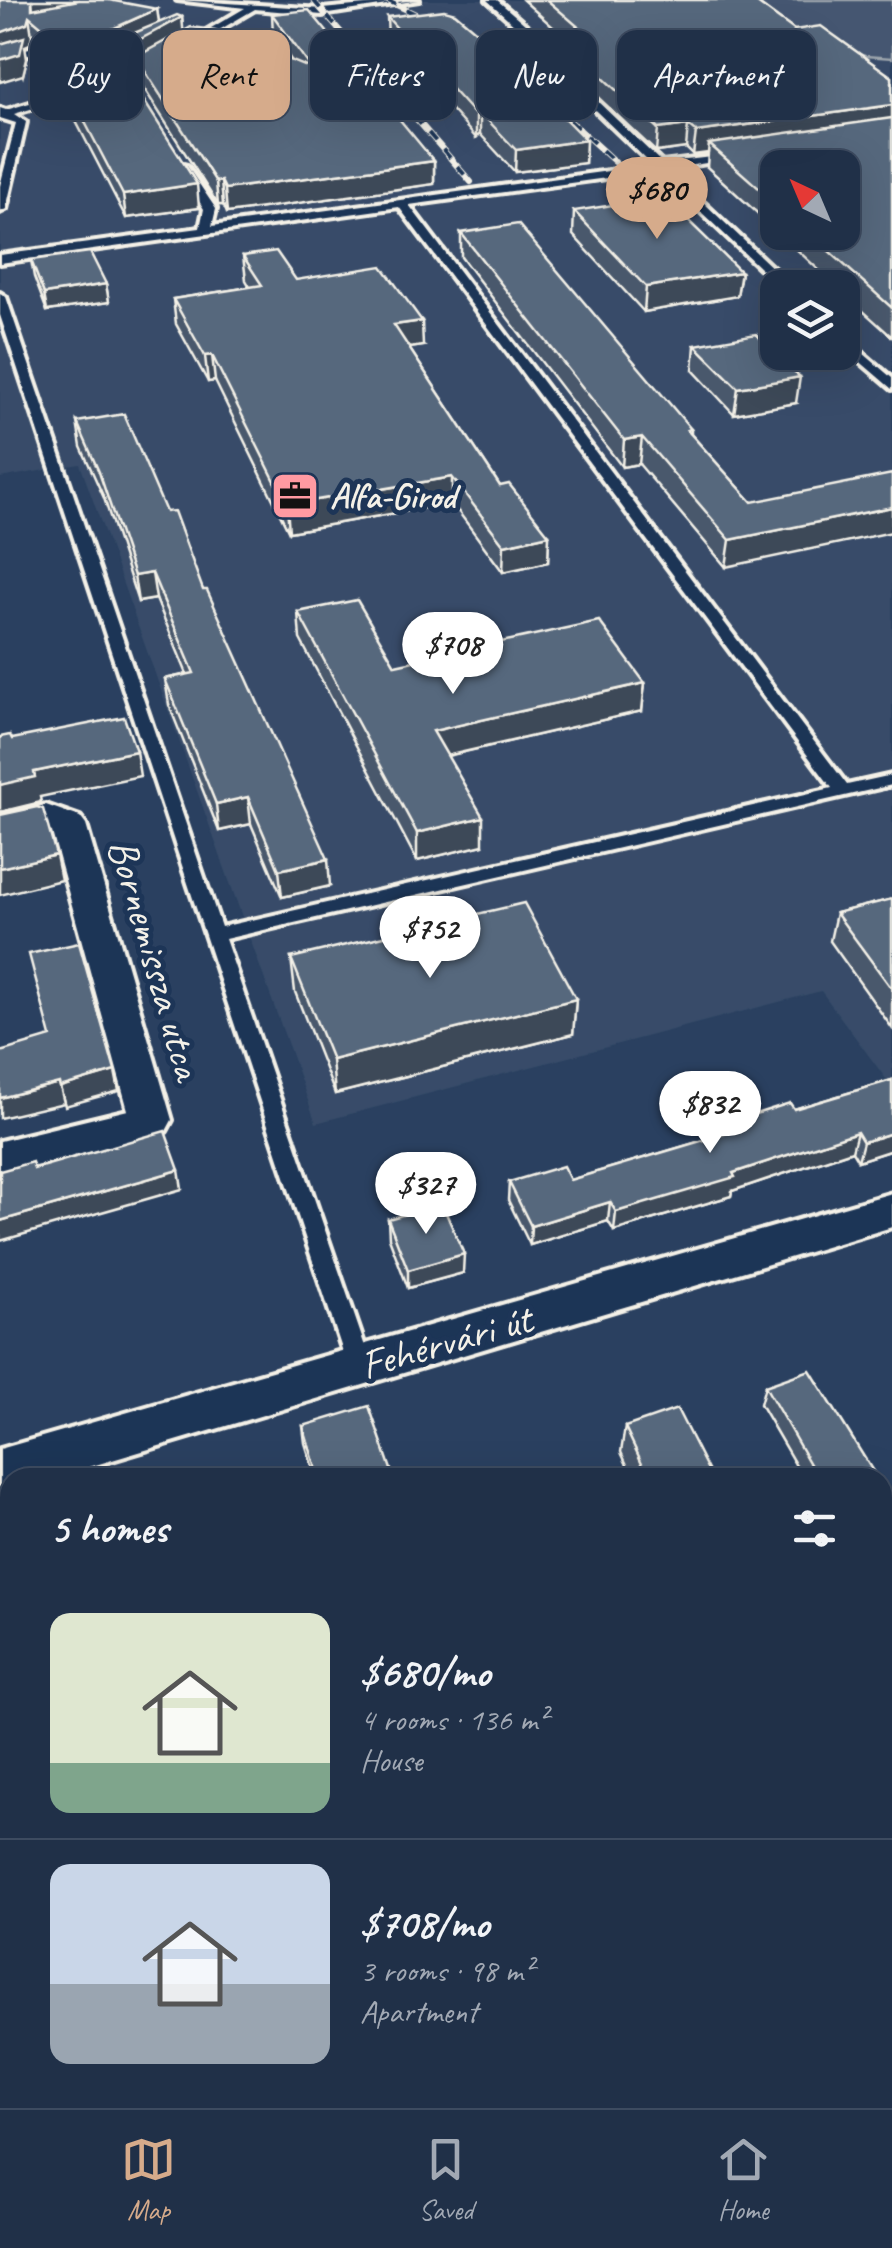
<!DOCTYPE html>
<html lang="en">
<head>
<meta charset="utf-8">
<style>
  body { margin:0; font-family:Caveat,sans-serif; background:#2d3c52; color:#f1f3f6; height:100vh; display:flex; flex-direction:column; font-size:38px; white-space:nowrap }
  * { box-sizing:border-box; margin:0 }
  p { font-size:32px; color:#a2a9b4 }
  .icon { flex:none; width:55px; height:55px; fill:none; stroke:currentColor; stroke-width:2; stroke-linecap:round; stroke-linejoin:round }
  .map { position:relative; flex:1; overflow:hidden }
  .drawer { position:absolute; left:0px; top:1468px; width:892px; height:642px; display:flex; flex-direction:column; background:#203048; border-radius:30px 30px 0 0; box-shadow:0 10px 40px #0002,0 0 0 2px #3d4b60 }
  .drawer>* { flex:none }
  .banner { position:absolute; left:30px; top:30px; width:832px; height:90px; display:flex; gap:20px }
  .needle { width:65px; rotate:316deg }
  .buttons { position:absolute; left:760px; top:150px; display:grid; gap:20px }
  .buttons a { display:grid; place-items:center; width:100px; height:100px; border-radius:20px; background:#203048; box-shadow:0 10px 40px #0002,0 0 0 2px #3d4b60; font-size:50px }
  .price { position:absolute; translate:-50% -85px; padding:0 22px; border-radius:35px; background:#fff; color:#222; font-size:32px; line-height:65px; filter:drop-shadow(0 2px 5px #0008) }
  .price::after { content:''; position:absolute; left:50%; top:60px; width:30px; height:22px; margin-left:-15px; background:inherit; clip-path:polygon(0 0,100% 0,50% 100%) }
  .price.active { background:#d6ab8b; color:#111 }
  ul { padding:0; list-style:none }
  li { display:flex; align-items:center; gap:30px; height:250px; padding:0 50px }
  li+li { border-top:2px solid #3d4b60 }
  li span { display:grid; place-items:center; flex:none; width:280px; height:200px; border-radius:20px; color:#555 }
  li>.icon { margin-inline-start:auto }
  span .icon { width:120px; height:120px; fill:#fffc; stroke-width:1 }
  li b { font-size:42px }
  h2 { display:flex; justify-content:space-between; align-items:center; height:120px; padding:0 50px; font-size:42px }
  .pill { padding:0 35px; border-radius:20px; background:#203048; box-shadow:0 10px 40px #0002,0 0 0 2px #3d4b60; font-size:35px; line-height:90px }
  .pill.active { background:#d6ab8b; color:#111 }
  .tabs { display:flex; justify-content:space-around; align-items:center; height:140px; border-top:2px solid #3d4b60; background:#203048; font-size:28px; color:#a2a9b4 }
  .tabs a { display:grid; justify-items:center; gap:5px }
  .tabs .active { color:#d6ab8b }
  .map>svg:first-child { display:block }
  .built { fill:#374c69; fill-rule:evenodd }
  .green { fill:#445771; stroke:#9ca4ac; stroke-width:2.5 }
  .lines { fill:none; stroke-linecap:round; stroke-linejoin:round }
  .service-casing { stroke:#f4f1e8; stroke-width:8 }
  .minor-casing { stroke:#f4f1e8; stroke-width:8 }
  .primary-casing { stroke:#f4f1e8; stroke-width:7 }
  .path { stroke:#f4f1e8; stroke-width:9; stroke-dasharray:10 10; stroke-linecap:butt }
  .service { fill:#1d3557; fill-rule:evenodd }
  .minor { fill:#1d3557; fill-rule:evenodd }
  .primary { fill:#1d3557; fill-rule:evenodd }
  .rail-casing { stroke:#f4f1e8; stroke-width:6 }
  .rail { stroke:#1d3557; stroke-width:4; stroke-dasharray:11; stroke-linecap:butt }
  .wall { fill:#4a596c; stroke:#f4f1e8; stroke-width:2.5 }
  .shaded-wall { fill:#3c4858; stroke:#f4f1e8; stroke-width:2.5 }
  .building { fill:#56677d; stroke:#f4f1e8; stroke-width:2.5 }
  .labels { text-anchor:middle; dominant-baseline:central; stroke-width:10; stroke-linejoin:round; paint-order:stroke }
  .far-poi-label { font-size:35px; font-weight:bold; fill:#f4f1e8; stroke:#1d3557; text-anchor:start }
  .street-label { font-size:42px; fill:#f4f1e8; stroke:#1d3557 }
</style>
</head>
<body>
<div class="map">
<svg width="892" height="2108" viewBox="0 0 892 2108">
  <rect width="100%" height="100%" fill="#2a4060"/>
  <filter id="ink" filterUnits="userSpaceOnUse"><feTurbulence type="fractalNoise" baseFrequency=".01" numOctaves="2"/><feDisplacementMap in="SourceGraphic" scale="20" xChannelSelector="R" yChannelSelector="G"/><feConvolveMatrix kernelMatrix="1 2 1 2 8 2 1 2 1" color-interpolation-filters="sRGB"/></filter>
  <g filter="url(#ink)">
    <path class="built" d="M0 0H741L864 56 892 58V1087L821 991 316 1123 80 464 0 478ZM778 168H842V232H778ZM778 288H842V352H778Z"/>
    <g class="green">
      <polygon points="741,0 892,0 892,58 865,56 780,31"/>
      <polygon points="892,1846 892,2100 873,2108 390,2108 406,2100 882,2100 882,1851"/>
    </g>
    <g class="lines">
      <g class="service-casing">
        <g id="service">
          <polygon points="177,0 322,9 419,0 322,15 255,9 192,46 189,41 245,8"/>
          <polygon points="487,0 497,0 534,32 550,56 662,163 736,154 736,158 732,159 668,169 794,288 781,288 658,171 409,205 847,785 892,775 892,785 225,939 372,1367 368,1374 360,1377 352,1374 348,1367 0,315 0,293 6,297 221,927 832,788 399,207 0,263 0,255 200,228 204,209 178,168 183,165 187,166 216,209 212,226 652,165 543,60 527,36"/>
          <polygon points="271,40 274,45 230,49 225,46"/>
          <polygon points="39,45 42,50 0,63 0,57"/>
          <polygon points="162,57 165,62 130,79 14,114 26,122 6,209 0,212 0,186 16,123 0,118 0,108 6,110 124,75"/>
          <polygon points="842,335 892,378 892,389 842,346"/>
        </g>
      </g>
      <g class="minor-casing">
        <g id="minor">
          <polygon points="46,805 80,817 86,825 172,1120 166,1131 151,1136 0,1175 0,1141 128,1110 52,832 43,828 0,839 0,815"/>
          <polygon points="892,1193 892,1227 52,1478 10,1478 10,1490 0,1493 0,1449"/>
          <polygon points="10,1916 10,1974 0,1978 0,1920"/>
        </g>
      </g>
      <g class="primary-casing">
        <g id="primary">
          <polygon points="892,1667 892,1742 882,1745 882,1670"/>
          <polygon points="90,2100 188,2100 185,2108 87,2108"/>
        </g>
      </g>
      <g class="path">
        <polyline points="882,1617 892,1607"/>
        <polyline points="0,2082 10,2078"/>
      </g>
      <use href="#service" class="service"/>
      <use href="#minor" class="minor"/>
      <use href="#primary" class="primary"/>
      <g class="rail-casing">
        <g id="rail">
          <polyline points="313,0 471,182"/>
          <polyline points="386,0 441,26"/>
          <polyline points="521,76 616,163"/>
        </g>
      </g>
      <use href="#rail" class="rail"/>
    </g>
    <g class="wall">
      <polygon points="0,0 157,9 159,23 182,17 183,31 291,60 273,35 272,14 434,161 434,184 227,213 223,205 218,205 138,79 136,64 124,71 199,208 126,218 66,102 64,89 60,90 41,54 39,43 32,36 30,44 25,46 27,59 23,75"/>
      <polygon points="523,0 753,0 794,30 892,77 892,337 842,292 842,288 838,288 778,232 842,232 778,168 778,232 707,167 708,153 693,155 686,148 656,152 586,86 587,76 562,54 563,36"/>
      <polygon points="387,17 586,140 585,163 515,172 480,134 476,138 388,38"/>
      <polygon points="574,211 741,272 737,296 644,312 573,235"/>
      <polygon points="461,233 691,429 691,434 752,502 726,567 639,464 622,467 461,257"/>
      <polygon points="243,256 296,280 423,346 409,348 500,486 549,535 548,562 503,572 452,503 289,532 215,381 208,382 176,324 173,299 250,287 246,280"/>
      <polygon points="31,260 106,284 109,302 47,311 34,277"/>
      <polygon points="695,345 796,403 734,414 693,370"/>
      <polygon points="77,422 166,512 203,590 330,886 282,897 251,824 219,831 169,705 165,679 187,674 156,599 138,602 104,498 81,447"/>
      <polygon points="298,612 395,665 645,683 642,711 447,756 483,845 417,861 300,639"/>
      <polygon points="892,899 892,1028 830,941 836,913"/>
      <polygon points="291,958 576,999 573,1034 335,1094 295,992"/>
      <polygon points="892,1080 892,1150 858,1161 852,1151 732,1191 731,1196 614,1231 608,1221 530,1245 508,1200 509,1182 570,1180 731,1132 733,1121 794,1109"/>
      <polygon points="388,1219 463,1273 408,1288 389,1238"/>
      <polygon points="765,1386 874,1473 872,1478 803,1478 760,1404"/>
      <polygon points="303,1426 394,1478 316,1478 305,1443"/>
      <polygon points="625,1427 712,1478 633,1478 621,1452"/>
    </g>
    <g class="shaded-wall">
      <polygon points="32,0 79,0 34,20"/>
      <polygon points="157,9 160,29 182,17 184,38 136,57 136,64 123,72 63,80 64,89 60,90 56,68 108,36 110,30"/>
      <polygon points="29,16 32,36 30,44 25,46 27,59 23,75 0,82 0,33"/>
      <polygon points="892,105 892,128 709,144 708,153 693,155 696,132"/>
      <polygon points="480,112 480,134 476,138 476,116"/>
      <polygon points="688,125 686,148 656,152 658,129"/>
      <polygon points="586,140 585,163 515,172 516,150"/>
      <polygon points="434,161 434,184 227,213 225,189"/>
      <polygon points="221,181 223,205 218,205 216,182"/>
      <polygon points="197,184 199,208 126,218 123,195"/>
      <polygon points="741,272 737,296 644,312 646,287"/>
      <polygon points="106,284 109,302 47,311 44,294"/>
      <polygon points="422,321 423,346 395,350 394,325"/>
      <polygon points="212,355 215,381 208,382 205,356"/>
      <polygon points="800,377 796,403 734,414 738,388"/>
      <polygon points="642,437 639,464 622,467 624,440"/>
      <polygon points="452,477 452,503 289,532 287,505"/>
      <polygon points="892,507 892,532 726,567 730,540"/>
      <polygon points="549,535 548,562 503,572 504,545"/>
      <polygon points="152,573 156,599 138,602 134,576"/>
      <polygon points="645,683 642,711 433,759 433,731"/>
      <polygon points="136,751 140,776 40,797 41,802 0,812 0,785 34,772"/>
      <polygon points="248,797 251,824 219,831 216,804"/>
      <polygon points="483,817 483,845 417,861 417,833"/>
      <polygon points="56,855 61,880 0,895 0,868"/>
      <polygon points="328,859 330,886 282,897 279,870"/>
      <polygon points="576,999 573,1034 335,1094 332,1060"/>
      <polygon points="115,1071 119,1091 65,1106 60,1087"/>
      <polygon points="59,1083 64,1103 0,1118 0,1098"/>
      <polygon points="857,1132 852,1151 732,1191 731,1196 614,1231 616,1212"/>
      <polygon points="892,1133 892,1150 858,1161 863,1142"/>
      <polygon points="179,1170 182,1189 0,1241 0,1221"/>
      <polygon points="610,1202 608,1221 530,1245 531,1226"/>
      <polygon points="464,1254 463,1273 408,1288 408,1270"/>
      <polygon points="10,1756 10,1774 0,1777 0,1760"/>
    </g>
    <g class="building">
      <polygon points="0,0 32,0 32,9 79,0 109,0 157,9 110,30 108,36 113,42 177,15 182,17 120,50 56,68 38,33 42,27 29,16 27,23 0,33"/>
      <polygon points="547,0 753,0 794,30 821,26 892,77 892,105 696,132 688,125 658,129 588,64 597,62 563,32 582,30"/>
      <polygon points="309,10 434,161 225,189 221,181 216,182 136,57 191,27 215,30 312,69 272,14"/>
      <polygon points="444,10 455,13 487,40 586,140 516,150 480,112 476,116 387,17"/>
      <polygon points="24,37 20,54 0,60 0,44"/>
      <polygon points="120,63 197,184 123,195 63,80"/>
      <polygon points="892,118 892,308 808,232 842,232 842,168 778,168 778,205 709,144"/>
      <polygon points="664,197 741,272 646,287 574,211"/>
      <polygon points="518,224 691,429 687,430 752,502 892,474 892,507 730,540 642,437 624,440 461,233"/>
      <polygon points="276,251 296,280 382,266 422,321 394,325 500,486 509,484 549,535 504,545 452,477 287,505 212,355 205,356 173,299 262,285 243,256"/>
      <polygon points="90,252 106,284 44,294 31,260"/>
      <polygon points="756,334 800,377 738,388 695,345"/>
      <polygon points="124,414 166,512 174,511 203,590 207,590 328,859 279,870 248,797 216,804 165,679 194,673 152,573 134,576 99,472 77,422"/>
      <polygon points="357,600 395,665 599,621 645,683 433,731 483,817 417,833 298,612"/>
      <polygon points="124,717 136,751 34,772 35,777 0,785 0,737 10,735 12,739"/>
      <polygon points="37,807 43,809 56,855 0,868 0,815"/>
      <polygon points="892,899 892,989 836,913"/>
      <polygon points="524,903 576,999 332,1060 291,958"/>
      <polygon points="79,943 115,1071 60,1087 59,1083 0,1098 0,1052 51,1037 29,954"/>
      <polygon points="892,1080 892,1133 863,1142 857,1132 733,1173 735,1177 616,1212 610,1202 531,1226 509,1182 563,1166 570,1180 738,1130 733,1121 790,1103 794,1109"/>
      <polygon points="165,1131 179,1170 0,1221 0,1171 32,1162 34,1169"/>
      <polygon points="442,1204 464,1254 408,1270 388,1219"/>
      <polygon points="810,1370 874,1473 862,1478 818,1478 765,1386"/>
      <polygon points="369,1406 394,1478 319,1478 303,1426"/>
      <polygon points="677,1409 712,1478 649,1478 625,1427"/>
      <polygon points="10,1674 10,1756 0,1760 0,1678"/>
    </g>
  </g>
  <defs>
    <g id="office-square" transform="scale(2.5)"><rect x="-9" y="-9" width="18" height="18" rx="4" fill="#ff9aa2" stroke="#1d3557"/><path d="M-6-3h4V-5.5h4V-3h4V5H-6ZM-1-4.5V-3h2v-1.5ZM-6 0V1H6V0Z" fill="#111"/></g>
  </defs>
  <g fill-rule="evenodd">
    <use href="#office-square" x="295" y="496"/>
  </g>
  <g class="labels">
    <g class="far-poi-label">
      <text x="330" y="496">Alfa-Girod</text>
    </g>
    <g class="street-label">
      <text transform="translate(155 959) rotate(74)">Bornemissza utca</text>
      <text transform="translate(446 1342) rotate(-16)">Fehérvári út</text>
    </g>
  </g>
</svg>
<div class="buttons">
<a><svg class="needle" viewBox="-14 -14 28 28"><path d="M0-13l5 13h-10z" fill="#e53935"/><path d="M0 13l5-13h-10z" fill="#a2a9b4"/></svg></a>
<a><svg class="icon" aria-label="layers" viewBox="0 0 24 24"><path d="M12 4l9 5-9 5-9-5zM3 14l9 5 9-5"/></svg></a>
</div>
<b class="price active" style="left:657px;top:242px">$680</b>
<b class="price" style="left:453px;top:697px">$708</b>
<b class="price" style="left:430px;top:981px">$752</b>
<b class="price" style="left:710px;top:1156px">$832</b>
<b class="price" style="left:426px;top:1237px">$327</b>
<div class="banner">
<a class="pill">Buy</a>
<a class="pill active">Rent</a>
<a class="pill">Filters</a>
<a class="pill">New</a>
<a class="pill">Apartment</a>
</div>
<section class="drawer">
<h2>5 homes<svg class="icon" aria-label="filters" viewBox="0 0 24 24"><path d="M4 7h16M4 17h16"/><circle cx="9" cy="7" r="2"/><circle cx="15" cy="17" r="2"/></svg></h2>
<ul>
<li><span style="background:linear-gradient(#dfe7d0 75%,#7fa58c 0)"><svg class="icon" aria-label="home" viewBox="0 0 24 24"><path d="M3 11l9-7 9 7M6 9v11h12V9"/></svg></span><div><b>$680/mo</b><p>4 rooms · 136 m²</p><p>House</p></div></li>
<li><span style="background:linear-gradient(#c9d6e8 60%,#9aa5b1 0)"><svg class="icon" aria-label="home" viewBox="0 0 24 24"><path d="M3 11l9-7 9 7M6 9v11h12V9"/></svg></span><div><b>$708/mo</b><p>3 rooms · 98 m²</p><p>Apartment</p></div></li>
</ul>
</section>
</div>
<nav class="tabs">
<a class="active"><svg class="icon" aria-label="map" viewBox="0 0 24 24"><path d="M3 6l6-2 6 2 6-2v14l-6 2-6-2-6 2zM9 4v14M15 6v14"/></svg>Map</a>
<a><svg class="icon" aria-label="saved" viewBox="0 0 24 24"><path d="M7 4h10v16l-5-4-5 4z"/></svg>Saved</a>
<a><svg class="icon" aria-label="home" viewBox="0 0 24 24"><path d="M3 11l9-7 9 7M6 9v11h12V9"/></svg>Home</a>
</nav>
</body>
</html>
